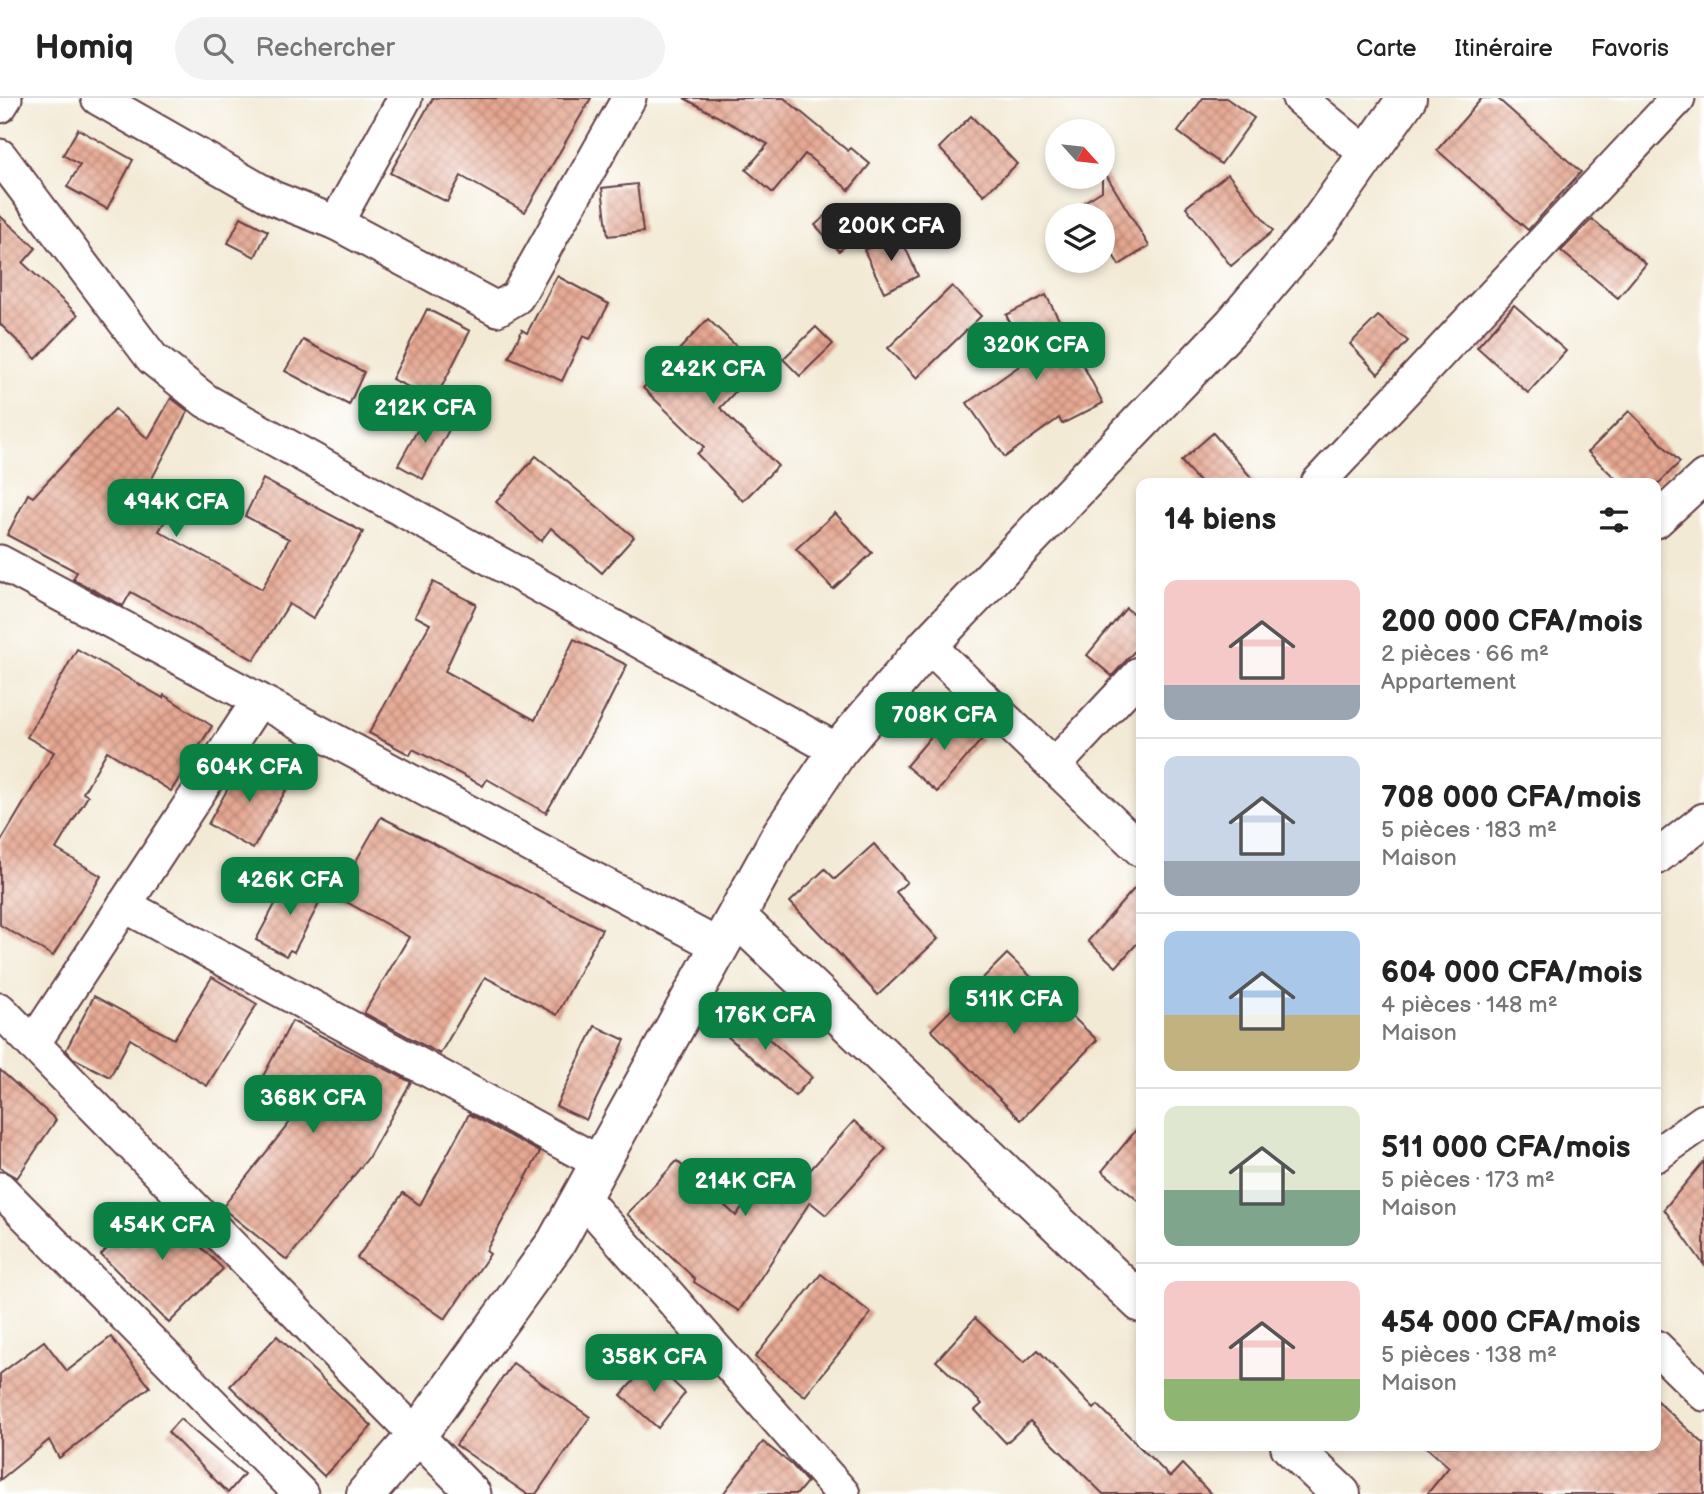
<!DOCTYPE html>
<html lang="fr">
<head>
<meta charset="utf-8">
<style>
  body { margin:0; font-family:"Balsamiq Sans",sans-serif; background:#f2f2f2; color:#222; height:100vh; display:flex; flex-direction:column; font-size:26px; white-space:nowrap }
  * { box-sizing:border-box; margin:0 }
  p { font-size:23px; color:#767676 }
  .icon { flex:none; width:38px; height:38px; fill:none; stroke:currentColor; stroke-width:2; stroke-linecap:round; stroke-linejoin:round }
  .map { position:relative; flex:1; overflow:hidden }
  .sheet { position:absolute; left:1136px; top:380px; width:525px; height:973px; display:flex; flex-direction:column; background:#fff; border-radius:14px; box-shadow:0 4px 10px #0003 }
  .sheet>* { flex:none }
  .needle { width:46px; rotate:117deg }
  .buttons { position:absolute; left:1045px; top:21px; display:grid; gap:14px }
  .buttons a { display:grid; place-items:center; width:70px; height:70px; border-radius:50%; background:#fff; box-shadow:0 4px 10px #0003; font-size:35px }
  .price { position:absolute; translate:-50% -60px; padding:0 16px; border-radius:14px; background:#0b8043; color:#fff; font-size:23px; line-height:46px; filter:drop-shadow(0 2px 4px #0008) }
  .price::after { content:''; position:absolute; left:50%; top:42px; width:21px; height:16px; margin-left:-10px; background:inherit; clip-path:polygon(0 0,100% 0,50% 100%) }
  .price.current { background:#222; color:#fff }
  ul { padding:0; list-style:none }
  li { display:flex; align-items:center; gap:21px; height:175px; padding:0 28px }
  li+li { border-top:2px solid #e0e0e0 }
  li span { display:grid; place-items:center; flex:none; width:196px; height:140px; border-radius:14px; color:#555 }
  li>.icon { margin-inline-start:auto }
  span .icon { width:84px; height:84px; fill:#fffc; stroke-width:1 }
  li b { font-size:30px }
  h2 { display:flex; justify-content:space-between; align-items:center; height:84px; padding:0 28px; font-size:30px }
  header { display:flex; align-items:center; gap:42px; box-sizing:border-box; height:98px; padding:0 35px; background:#fff; border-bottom:2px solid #e0e0e0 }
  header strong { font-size:33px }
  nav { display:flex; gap:38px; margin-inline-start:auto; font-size:24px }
  .search { width:490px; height:63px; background:#f2f2f2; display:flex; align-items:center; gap:18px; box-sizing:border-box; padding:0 24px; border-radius:38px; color:#767676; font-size:26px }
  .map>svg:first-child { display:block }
  .building { fill:url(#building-cross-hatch) }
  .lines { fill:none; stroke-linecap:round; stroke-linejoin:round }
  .street-casing { stroke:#633d44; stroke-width:37 }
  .secondary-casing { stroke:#633d44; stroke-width:42 }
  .street { stroke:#fff; stroke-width:33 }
  .secondary { stroke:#fff; stroke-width:38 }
</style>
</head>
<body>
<header>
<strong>Homiq</strong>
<div class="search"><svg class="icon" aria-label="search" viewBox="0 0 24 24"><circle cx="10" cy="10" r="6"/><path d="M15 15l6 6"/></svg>Rechercher</div>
<nav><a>Carte</a><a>Itinéraire</a><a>Favoris</a></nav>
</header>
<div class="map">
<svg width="1704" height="1396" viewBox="0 0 1704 1396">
  <defs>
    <pattern id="building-cross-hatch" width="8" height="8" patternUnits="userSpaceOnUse" patternTransform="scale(1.75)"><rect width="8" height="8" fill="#e5a791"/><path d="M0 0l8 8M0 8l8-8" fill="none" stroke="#bc8777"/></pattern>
  </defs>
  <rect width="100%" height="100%" fill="#fff"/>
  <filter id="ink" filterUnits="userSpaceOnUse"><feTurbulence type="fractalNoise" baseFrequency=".0143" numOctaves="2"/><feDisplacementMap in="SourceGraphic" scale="14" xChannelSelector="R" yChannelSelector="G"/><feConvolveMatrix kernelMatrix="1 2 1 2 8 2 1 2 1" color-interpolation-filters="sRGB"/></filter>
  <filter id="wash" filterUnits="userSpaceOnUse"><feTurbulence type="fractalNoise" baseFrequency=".00686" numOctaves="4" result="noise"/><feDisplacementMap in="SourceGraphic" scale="28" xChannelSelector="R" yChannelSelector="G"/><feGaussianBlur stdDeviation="1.57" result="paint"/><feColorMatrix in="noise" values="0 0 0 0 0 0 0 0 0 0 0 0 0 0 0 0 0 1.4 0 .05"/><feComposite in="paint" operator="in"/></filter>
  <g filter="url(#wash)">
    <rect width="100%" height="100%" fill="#f3ead5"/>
    <g id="blocks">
      <g class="building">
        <polygon points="433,0 591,0 525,114 461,78 447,104 390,75"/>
        <polygon points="684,0 784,0 848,53 851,50 870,66 849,92 805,56 773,95 746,72 768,46"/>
        <polygon points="1203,0 1226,0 1254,20 1221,66 1178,34"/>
        <polygon points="1482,0 1497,0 1581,74 1528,132 1437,52"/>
        <polygon points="971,18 1017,66 984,97 939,50"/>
        <polygon points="78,31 133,62 107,111 67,89 80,67 63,57"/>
        <polygon points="1102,70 1149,148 1119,167 1102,138 1102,117 1063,117 1102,93"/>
        <polygon points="1228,76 1273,133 1231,168 1186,109"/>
        <polygon points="637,86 643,134 608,138 602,90"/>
        <polygon points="833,111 860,136 839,153 815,127"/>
        <polygon points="0,118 36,150 23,165 78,217 36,261 0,226"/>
        <polygon points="241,119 268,133 255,159 228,145"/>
        <polygon points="1592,121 1646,166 1618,200 1561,153"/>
        <polygon points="899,135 918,178 884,194 864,152"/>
        <polygon points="557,178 609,206 590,241 583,238 562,283 509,259 522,232 527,235"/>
        <polygon points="952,188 981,218 917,280 888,250"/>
        <polygon points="1046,197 1103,305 1062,326 1059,320 1005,359 967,305 1029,261 1006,217"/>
        <polygon points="1514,207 1566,253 1528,295 1477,249"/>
        <polygon points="427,211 470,233 435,302 392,281"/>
        <polygon points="1378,218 1408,243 1378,276 1350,246"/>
        <polygon points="708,221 758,269 720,310 778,368 743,403 697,356 704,349 643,290"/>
        <polygon points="816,229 833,246 800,278 783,261"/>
        <polygon points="303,242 364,274 349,307 285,273"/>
        <polygon points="171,300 188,313 149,386 178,402 159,433 262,491 289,441 245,418 263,381 363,434 313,521 289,506 254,562 131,494 123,508 73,481 77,474 7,437 28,396 33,399 115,311 148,341"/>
        <polygon points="428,313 452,326 423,381 398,367"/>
        <polygon points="1629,313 1680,364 1659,385 1620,385 1588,354"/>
        <polygon points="1213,335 1256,385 1200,385 1181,363"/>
        <polygon points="536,358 634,439 602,475 551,430 541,443 496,404"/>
        <polygon points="835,415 872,455 833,491 796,451"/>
        <polygon points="433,484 476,506 445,573 535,622 574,541 627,567 598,625 546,715 487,681 483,688 413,651 410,657 369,635 430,526 415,518"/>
        <polygon points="1126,510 1141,522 1141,546 1112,578 1087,557"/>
        <polygon points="77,551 163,600 164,597 212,628 171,693 107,653 83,695 88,698 56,751 101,778 53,858 0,827 0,745 54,654 27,639"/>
        <polygon points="951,615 982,641 937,694 906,668"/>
        <polygon points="245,660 290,685 253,751 208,726"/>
        <polygon points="381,719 602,831 557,917 485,879 440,956 364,915 409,839 336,798"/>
        <polygon points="874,746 907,784 896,794 938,841 878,897 790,804 825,771 835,781"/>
        <polygon points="290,778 324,796 294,854 290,852 286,858 256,842"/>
        <polygon points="1141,783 1141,841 1116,869 1088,843"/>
        <polygon points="1007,856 1097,942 1021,1022 931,932"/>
        <polygon points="212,879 257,906 207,988 130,941 110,979 73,960 66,952 94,898 174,941"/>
        <polygon points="727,912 750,924 812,979 795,998 718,930"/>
        <polygon points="292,923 411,984 368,1060 287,1162 222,1110 294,1019 253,997"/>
        <polygon points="595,928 625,942 586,1022 556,1008"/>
        <polygon points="0,972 56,1022 17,1080 0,1070"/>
        <polygon points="469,1016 540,1054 486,1153 490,1156 445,1221 357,1160 403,1095 420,1107"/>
        <polygon points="854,1023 886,1051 826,1117 810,1104 739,1213 694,1184 695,1181 627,1116 677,1063 736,1118 755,1090 780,1106"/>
        <polygon points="1141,1026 1141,1105 1102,1073"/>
        <polygon points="1704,1063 1704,1167 1664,1111"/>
        <polygon points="154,1102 223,1171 169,1225 101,1157"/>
        <polygon points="821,1176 871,1215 805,1298 755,1259"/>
        <polygon points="975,1220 1024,1265 1038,1252 1094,1311 1098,1307 1170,1379 1182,1366 1211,1396 1103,1396 1030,1323 1006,1345 975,1312 982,1306 936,1263"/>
        <polygon points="277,1238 372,1328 324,1378 230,1288"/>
        <polygon points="111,1239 150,1289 59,1360 49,1342 0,1382 0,1276 44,1243 67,1273"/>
        <polygon points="651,1263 685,1295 658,1330 621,1297"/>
        <polygon points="513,1265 590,1319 536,1396 527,1396 456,1347"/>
        <polygon points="1656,1302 1704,1346 1704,1396 1427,1396 1449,1369 1425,1348 1656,1348"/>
        <polygon points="180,1321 244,1376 228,1395 168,1334"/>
        <polygon points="763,1344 792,1367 807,1384 797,1396 723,1396"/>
      </g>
    </g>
  </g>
  <g filter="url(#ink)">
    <use href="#blocks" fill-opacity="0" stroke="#633d44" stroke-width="2"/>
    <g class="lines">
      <g class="street-casing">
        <g id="street">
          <polyline points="98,0 273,100 336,125 497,211 517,199 629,0"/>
          <polyline points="1299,0 1368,57"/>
          <polyline points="0,8 5,0"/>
          <polyline points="0,58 152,260 206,303 838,653"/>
          <polyline points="336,125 405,0"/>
          <polyline points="1318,385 1678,0"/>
          <polyline points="1656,423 1704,379"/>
          <polyline points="0,464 719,848"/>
          <polyline points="928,547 1141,752"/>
          <polyline points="1054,668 1141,575"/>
          <polyline points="1656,760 1704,722"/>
          <polyline points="124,807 600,1065"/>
          <polyline points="0,912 474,1396"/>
          <polyline points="33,946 259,602"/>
          <polyline points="1656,1057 1704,1023"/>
          <polyline points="0,1091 301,1396"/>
          <polyline points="583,1100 843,1396"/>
          <polyline points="1656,1249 1704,1296"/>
        </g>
      </g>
      <g class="secondary-casing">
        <g id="secondary">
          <polyline points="737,819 1141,1205"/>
          <polyline points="1290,1348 1341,1396"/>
          <polyline points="366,1396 417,1337 557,1143 782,735 838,653 928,547 1233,227 1317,128 1407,0"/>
        </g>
      </g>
      <use href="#street" class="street"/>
      <use href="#secondary" class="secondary"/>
    </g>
  </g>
</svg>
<div class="buttons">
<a><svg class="needle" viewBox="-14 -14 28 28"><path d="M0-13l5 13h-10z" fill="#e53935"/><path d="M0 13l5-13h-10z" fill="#767676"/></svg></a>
<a><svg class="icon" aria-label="layers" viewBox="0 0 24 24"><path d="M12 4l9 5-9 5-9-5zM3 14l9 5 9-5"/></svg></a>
</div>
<b class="price current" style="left:891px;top:165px">200K CFA</b>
<b class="price" style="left:1036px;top:284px">320K CFA</b>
<b class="price" style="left:713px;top:308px">242K CFA</b>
<b class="price" style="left:425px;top:347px">212K CFA</b>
<b class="price" style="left:176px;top:441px">494K CFA</b>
<b class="price" style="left:944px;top:654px">708K CFA</b>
<b class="price" style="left:249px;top:706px">604K CFA</b>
<b class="price" style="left:290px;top:819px">426K CFA</b>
<b class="price" style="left:1014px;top:938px">511K CFA</b>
<b class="price" style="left:765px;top:954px">176K CFA</b>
<b class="price" style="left:313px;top:1037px">368K CFA</b>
<b class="price" style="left:745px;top:1120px">214K CFA</b>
<b class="price" style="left:162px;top:1164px">454K CFA</b>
<b class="price" style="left:654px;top:1296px">358K CFA</b>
<section class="sheet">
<h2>14 biens<svg class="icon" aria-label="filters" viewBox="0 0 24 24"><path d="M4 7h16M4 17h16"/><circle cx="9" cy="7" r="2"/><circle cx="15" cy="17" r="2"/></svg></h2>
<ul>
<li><span style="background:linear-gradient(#f6c9c9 75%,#9aa5b1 0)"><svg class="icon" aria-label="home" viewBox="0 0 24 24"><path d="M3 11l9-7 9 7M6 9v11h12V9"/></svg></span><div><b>200 000 CFA/mois</b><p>2 pièces · 66 m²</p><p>Appartement</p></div></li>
<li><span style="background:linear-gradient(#c9d6e8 75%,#9aa5b1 0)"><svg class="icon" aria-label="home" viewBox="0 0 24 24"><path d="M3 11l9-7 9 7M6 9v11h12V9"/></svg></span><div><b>708 000 CFA/mois</b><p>5 pièces · 183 m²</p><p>Maison</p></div></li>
<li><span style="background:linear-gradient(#a9c7e8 60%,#c2b280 0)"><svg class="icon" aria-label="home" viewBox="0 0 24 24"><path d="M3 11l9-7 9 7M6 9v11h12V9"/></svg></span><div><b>604 000 CFA/mois</b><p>4 pièces · 148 m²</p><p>Maison</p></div></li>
<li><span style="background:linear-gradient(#dfe7d0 60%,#7fa58c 0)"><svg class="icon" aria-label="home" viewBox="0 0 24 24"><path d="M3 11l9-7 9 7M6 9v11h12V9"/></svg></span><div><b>511 000 CFA/mois</b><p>5 pièces · 173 m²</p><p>Maison</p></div></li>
<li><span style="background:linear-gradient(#f6c9c9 70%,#8fb573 0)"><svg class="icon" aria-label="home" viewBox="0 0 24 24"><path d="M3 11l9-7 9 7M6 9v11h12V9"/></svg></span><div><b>454 000 CFA/mois</b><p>5 pièces · 138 m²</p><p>Maison</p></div></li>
</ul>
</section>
</div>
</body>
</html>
